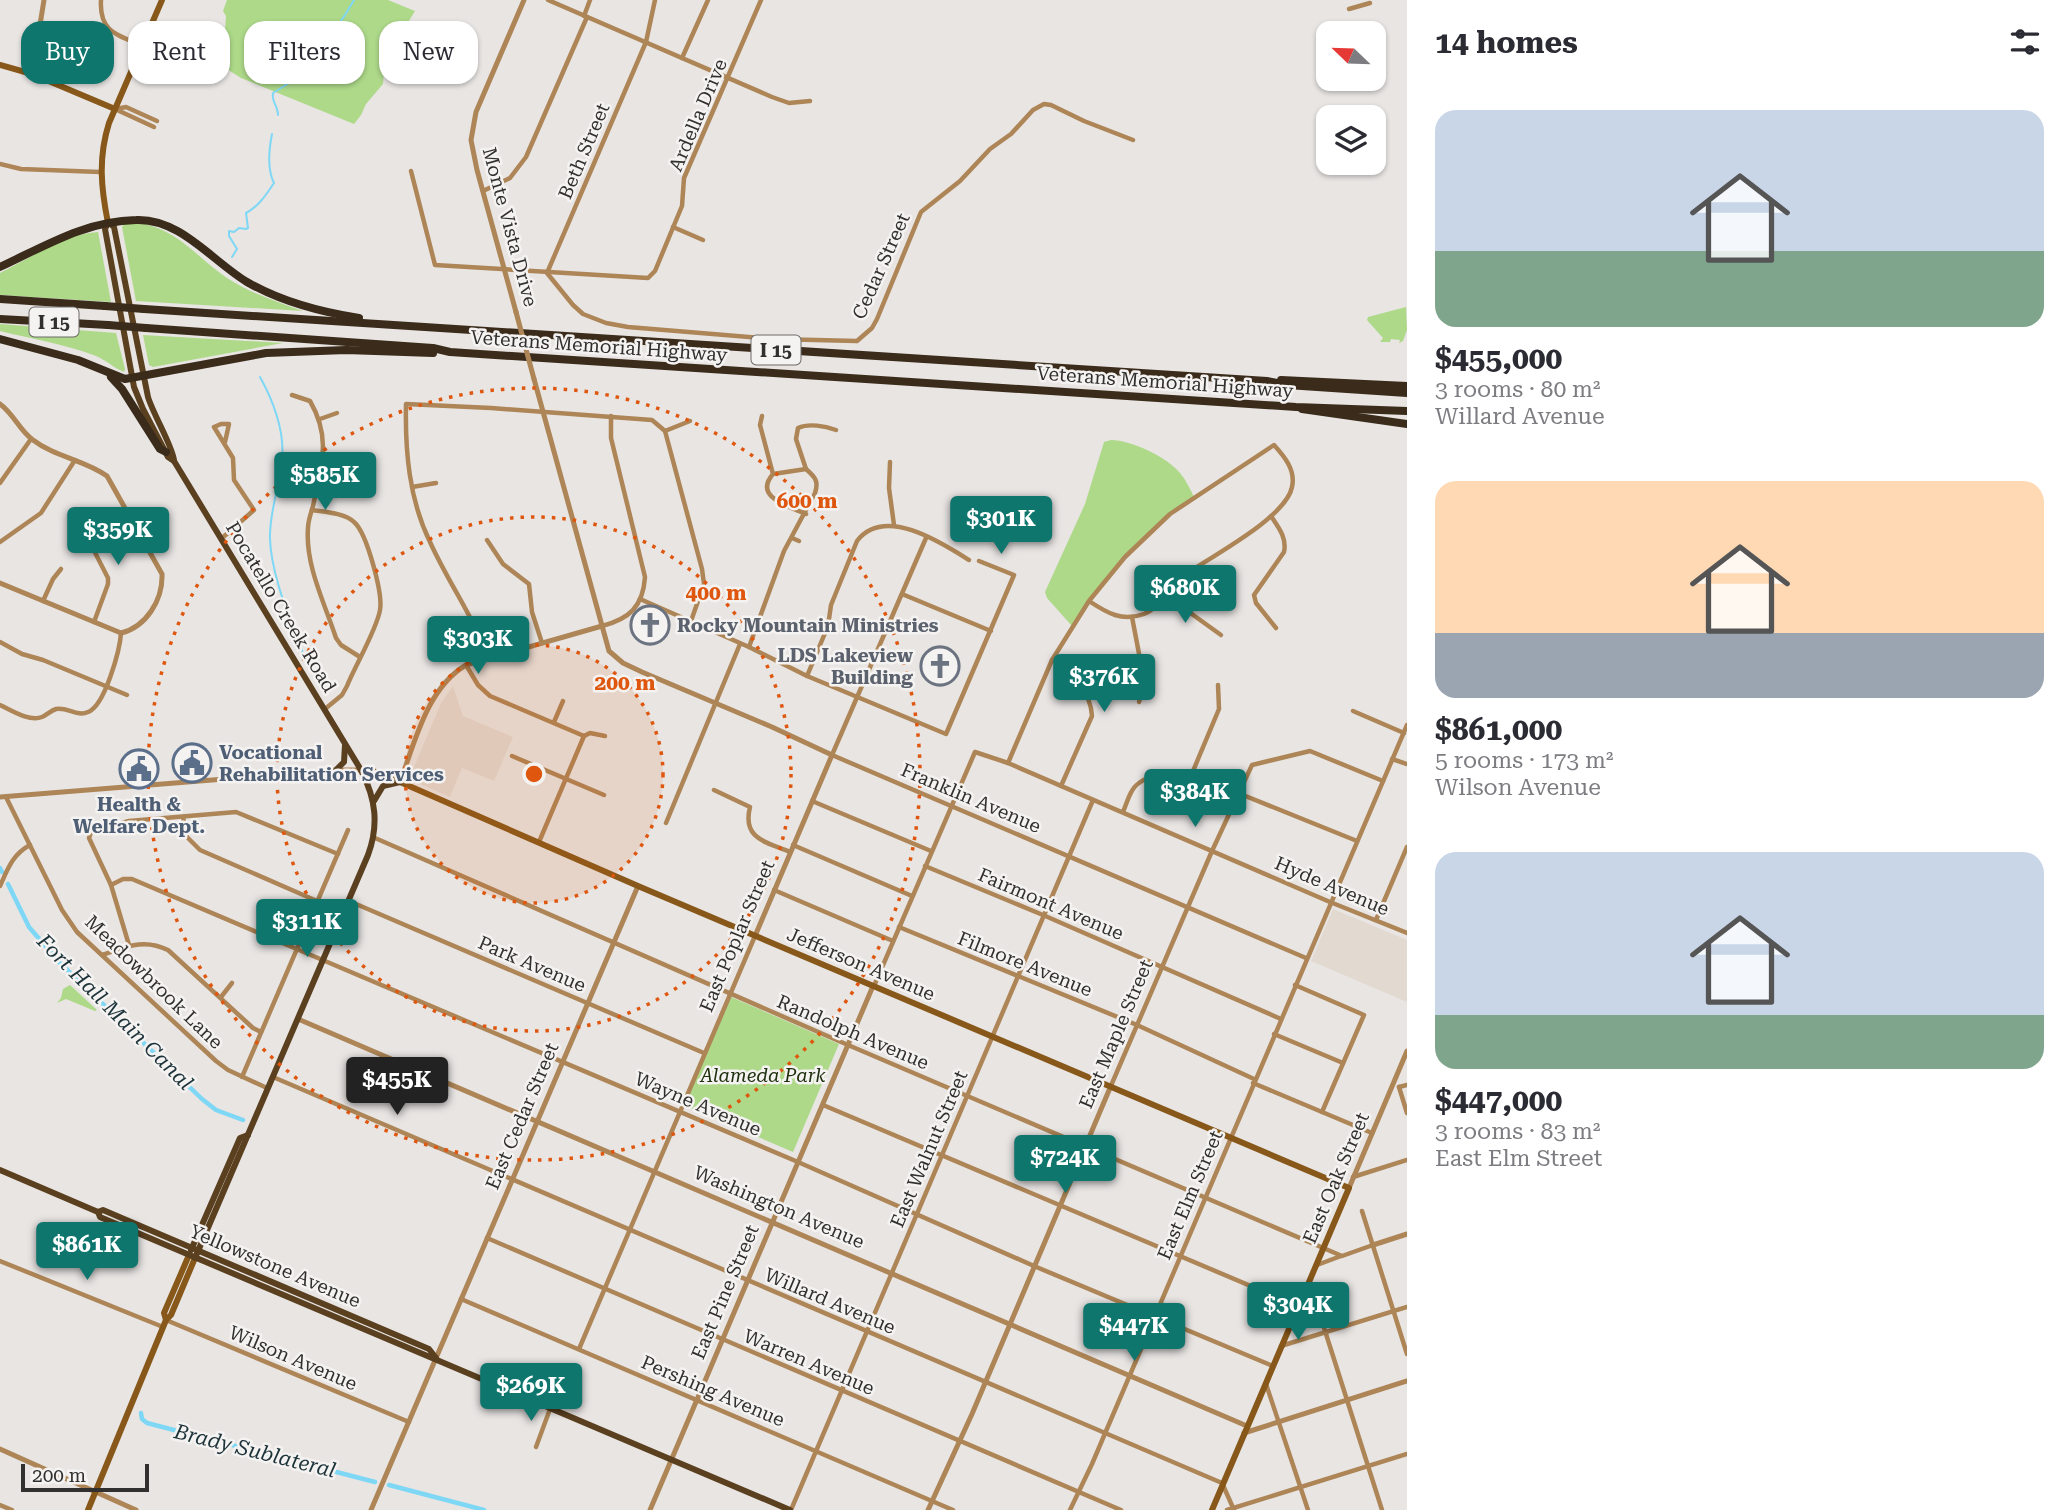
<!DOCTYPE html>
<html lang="en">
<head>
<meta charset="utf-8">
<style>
  body { margin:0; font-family:"Roboto Serif",serif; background:#f2f2f3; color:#2b2b33; height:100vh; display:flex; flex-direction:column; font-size:26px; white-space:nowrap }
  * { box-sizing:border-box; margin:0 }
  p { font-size:23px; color:#7c7c81 }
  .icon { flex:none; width:38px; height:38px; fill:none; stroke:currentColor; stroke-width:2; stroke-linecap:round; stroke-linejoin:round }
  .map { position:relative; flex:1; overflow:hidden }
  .panel { display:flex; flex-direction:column; background:#fff; width:665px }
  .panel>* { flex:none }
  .hud { position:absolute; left:21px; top:21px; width:665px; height:63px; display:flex; gap:14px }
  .needle { width:46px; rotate:293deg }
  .fabs { position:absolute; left:1316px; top:21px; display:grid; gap:14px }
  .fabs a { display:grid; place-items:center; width:70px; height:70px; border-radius:14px; background:#fff; box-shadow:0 2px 5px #0004; font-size:35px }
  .scale { position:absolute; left:21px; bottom:18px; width:128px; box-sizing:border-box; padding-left:7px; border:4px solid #31302f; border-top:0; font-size:19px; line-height:24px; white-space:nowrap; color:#31302f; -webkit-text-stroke:5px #f5f3f1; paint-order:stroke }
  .price { position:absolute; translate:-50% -60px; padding:0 16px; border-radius:7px; background:#0f766e; color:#fff; font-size:23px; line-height:46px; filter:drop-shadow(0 2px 4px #0008) }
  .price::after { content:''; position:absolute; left:50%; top:42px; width:21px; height:16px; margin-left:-10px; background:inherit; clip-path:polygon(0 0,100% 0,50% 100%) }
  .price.active { background:#222; color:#fff }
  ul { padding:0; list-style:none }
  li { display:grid; align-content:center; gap:14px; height:371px; padding:0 28px }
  li span { display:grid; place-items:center; height:217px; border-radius:21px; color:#555 }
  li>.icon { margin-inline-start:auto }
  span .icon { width:126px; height:126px; fill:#fffc; stroke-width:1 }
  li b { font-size:30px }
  h2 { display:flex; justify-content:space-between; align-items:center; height:84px; padding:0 28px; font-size:30px }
  .pill { padding:0 24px; border-radius:21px; background:#fff; box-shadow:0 2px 5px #0004; font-size:24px; line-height:63px }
  .pill.active { background:#0f766e; color:#fff }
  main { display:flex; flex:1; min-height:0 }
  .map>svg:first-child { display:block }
  .built { fill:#e2d9d1 }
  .green { fill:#add989 }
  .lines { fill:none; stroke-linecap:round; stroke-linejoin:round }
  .stream { stroke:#7ed8f5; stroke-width:2 }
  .canal { stroke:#7ed8f5; stroke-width:4.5 }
  .minor { stroke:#ad8556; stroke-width:4.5 }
  .tertiary { stroke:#ad8556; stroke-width:5 }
  .secondary { stroke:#875819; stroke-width:6 }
  .primary { stroke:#5b4020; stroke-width:6 }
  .motorway { stroke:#3a2b1a; stroke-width:8 }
  .tertiary-bridge { stroke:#ad8556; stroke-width:5 }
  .motorway-bridge { stroke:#3a2b1a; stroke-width:8 }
  .ring { fill:none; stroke:#df570e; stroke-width:3.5; stroke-dasharray:3.5 7 }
  .labels { text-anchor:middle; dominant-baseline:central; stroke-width:5; stroke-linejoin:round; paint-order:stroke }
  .shield { fill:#f5f3f1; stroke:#6c6a69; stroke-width:2 }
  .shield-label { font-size:18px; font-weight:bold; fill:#31302f }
  .street-label { font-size:19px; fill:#31302f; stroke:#f5f3f1 }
  .worship-label { font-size:19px; font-weight:bold; fill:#5b616d; stroke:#f5f3f1; text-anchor:start }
  .service-label { font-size:19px; font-weight:bold; fill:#4e5e75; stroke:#f5f3f1; text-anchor:start }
  .park-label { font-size:19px; font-style:italic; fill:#20310f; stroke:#f5f3f1 }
  .water-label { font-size:21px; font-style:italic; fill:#1d333a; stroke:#f5f3f1 }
  .centre { fill:#df570e; stroke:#f5f3f1; stroke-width:3.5 }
  .ring-label { font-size:21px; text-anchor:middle; font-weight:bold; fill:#df570e; stroke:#f5f3f1; stroke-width:5; stroke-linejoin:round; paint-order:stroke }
</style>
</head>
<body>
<main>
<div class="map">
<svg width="1407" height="1510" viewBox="0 0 1407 1510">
  <rect width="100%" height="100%" fill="#e8e5e3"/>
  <g class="built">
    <polygon points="453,686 463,716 513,737 494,781 462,768 450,797 409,779 441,703"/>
    <polygon points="1333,909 1407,940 1407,1002 1311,961"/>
  </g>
  <g class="green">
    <polygon points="227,0 388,0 415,11 389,53 384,70 383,84 366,104 361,115 354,124 241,78 227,69 223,58 226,16 223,11"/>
    <path d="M140 223C180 231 195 256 227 278 250 293 277 302 303 311L136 301 122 227 124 224Z"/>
    <path d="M98 232 111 302 0 295V273C31 258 63 234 98 232Z"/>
    <polygon points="1406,307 1407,330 1403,341 1399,343 1400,340 1391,339 1390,342 1380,342 1383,338 1367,320 1368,317"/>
    <path d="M0 324 116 333 125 369 124 372C114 368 106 360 96 356 65 344 32 339 0 331Z"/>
    <polygon points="143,335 283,343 153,367 149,365"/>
    <path d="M1111 440C1131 440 1167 457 1180 473 1186 480 1190 489 1194 497L1170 514 1125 557 1072 626 1047 598 1045 592 1085 504 1104 442Z"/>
    <polygon points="70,985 97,1010 95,1011 66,999 57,1003 61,998 63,989"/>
    <polygon points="731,997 839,1044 793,1152 684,1105"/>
  </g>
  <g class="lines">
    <g class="stream">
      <path d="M292 79C301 64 314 55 325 42 337 28 346 14 354 0"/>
      <path d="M278 115C278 106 271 101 273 93L289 83"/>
      <path d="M232 257 237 249 229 236V231L234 232 239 228 246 229 248 228 246 213C258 207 266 195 274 183 267 169 269 149 272 134"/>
      <path d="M260 377C273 400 285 432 282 459 280 486 269 512 270 539 271 573 290 622 303 653"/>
    </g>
    <g class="canal">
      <polyline points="0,868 2,872"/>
      <polyline points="8,884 29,927 59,962 202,1099 216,1110 243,1120"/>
      <polyline points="141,1413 142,1419 147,1423 375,1482"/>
      <polyline points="389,1485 484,1510"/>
    </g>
    <g class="minor">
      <path d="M101 0C99 32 117 35 142 45"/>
      <polyline points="548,0 772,97 789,103 810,101"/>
      <polyline points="655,0 646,42 547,273 573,305 583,314 606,323 628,327 774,339 857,341 872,328 877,319 921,212 960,181 990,149 1011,134 1033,110 1044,104 1051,105 1084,121 1133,140"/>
      <polyline points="1349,9 1370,3"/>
      <polyline points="584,16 590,0"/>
      <polyline points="682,58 708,0"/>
      <polyline points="115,109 154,127"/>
      <polyline points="116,109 126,107 157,121"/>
      <polyline points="0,164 21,169 100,172"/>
      <polyline points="411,171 435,265 648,278 655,271 682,206 684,178 761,0"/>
      <polyline points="483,191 510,178 526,157 587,17"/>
      <polyline points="673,227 703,240"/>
      <path d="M292 395 310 401C332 439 321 466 313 506 311 513 308 521 308 528 305 565 325 604 336 638L341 645 360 657"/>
      <polyline points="762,416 760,425 773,474"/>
      <polyline points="320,419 337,413"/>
      <polyline points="665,431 702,569 704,584 691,621"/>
      <polyline points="665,431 690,421"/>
      <polyline points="890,462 889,488 894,525"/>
      <polyline points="322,464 340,468"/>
      <polyline points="0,483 31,439"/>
      <polyline points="412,487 436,483"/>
      <path d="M312 510C324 512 345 513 354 522 367 533 383 594 380 610 377 629 355 666 347 686L342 695 325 709"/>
      <path d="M806 514C788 506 753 497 773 474L806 469 796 439 798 428C809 423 825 426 836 430"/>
      <path d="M1271 516C1279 528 1287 538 1284 552L1254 595 1256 603 1276 628"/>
      <polyline points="77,526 85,533 108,578 108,584 94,622"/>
      <polyline points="792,538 799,541"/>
      <polyline points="926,538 832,755 1306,958"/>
      <polyline points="221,539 254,510 234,480 233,458 214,427 221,424 229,424 225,442"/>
      <polyline points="487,540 503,564 529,584 532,612 542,643"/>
      <polyline points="0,542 41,513 75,460"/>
      <polyline points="902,594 991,631"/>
      <polyline points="1164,594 1221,635"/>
      <polyline points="640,599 749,647 807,676 946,734 1014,575 979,561"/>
      <polyline points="43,601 53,579 61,569"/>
      <polyline points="1132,617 1145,685 1139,702"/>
      <path d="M602 626C629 619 643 607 645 577L611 438V416"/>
      <polyline points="0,642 22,654 43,660 127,695"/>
      <path d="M749 647 784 551 815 493C819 481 815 477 806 469"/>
      <path d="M489 658C474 618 448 582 430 542 409 499 405 451 406 404L491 408 652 420 665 431"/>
      <path d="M1052 660C1072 670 1091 694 1092 716L1061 786"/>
      <polyline points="466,665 478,685 490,696 584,736"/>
      <path d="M807 676 828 626 831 605 857 541C884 506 939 541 969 560"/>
      <path d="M0 705C11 710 29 722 42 717 47 715 50 711 56 709 68 707 77 717 88 712 105 706 120 649 121 633"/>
      <polyline points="1353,711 1404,733"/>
      <polyline points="554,722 563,701"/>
      <polyline points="584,736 590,733 605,736"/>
      <polyline points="512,756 604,795"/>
      <polyline points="1392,759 1407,764"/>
      <path d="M1008 763 1052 660 1089 601 1125 557 1170 514 1274 445C1284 456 1296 470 1292 487 1286 519 1204 560 1177 580 1165 590 1158 609 1144 614 1122 622 1107 613 1089 601"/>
      <polyline points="1188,783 1219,709 1218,685"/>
      <path d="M714 790 750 807C742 839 766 842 790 852"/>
      <polyline points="1238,793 1357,841"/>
      <polyline points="6,797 62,910 77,932 216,1061 228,1070 267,1088"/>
      <polyline points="812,801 931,851"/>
      <path d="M1123 812C1127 803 1130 789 1139 783 1163 764 1210 792 1234 803"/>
      <polyline points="183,817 187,837 200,850 317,901"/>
      <polyline points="666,823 740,644"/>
      <polyline points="91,832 129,821 236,812 338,854"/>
      <polyline points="91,832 89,838 111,885 129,945"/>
      <polyline points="375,838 848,1045 1342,1256 1373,1245"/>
      <polyline points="539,842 584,736"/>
      <polyline points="793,845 912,896"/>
      <polyline points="925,866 1043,915 1281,1019"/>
      <polyline points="111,885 123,879 132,879 798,1162 1034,1266 1273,1366"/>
      <path d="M0 886C8 868 13 854 30 845"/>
      <polyline points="774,890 893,941"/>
      <polyline points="349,901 704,1053"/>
      <polyline points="1376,920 1407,847"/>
      <polyline points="899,927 1137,1025 1254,1079"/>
      <path d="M102 955C126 947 144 938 168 950L253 1028 261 1032"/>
      <polyline points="1295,985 1364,1015 1322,1112"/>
      <polyline points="874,986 975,752 1008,763 1330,902 1407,933"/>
      <polyline points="221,997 232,983"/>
      <polyline points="1274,1034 1343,1063"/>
      <polyline points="242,1077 348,830"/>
      <polyline points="273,1077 1222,1483 1234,1510"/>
      <polyline points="1253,1083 1372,1133"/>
      <polyline points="1399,1087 1407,1113"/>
      <polyline points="1399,1087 1407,1085"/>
      <polyline points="1110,1088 1212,851 1252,765 1310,751 1383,781"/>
      <polyline points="823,1105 1298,1306"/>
      <polyline points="1353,1177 1407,1160"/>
      <polyline points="1362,1211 1407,1354"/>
      <polyline points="487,1238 1121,1510"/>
      <polyline points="0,1261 163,1327"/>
      <polyline points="1317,1265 1341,1256"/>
      <polyline points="1306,1288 1312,1290 1382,1510"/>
      <polyline points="461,1299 953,1510"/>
      <polyline points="166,1320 409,1422"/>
      <polyline points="1281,1346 1407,1307"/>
      <polyline points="579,1349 755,936"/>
      <polyline points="1266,1384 1308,1510"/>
      <polyline points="536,1447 550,1409"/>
      <polyline points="0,1505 12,1510"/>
      <polyline points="791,1510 1093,800"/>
      <polyline points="1070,1510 1092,1464 1407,725"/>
      <polyline points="1227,1510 1407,1454"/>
    </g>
    <g class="tertiary">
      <polyline points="32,74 44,0"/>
      <polyline points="516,312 477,170 471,140 476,112 524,0"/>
      <polyline points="534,379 609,651 623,663 642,672 772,727 832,755 755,936"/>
      <path d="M0 404C14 414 19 430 33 440 55 457 85 460 107 476L162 574C163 600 146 627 121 633L0 583"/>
      <path d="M400 782C415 742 427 688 466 665L602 626"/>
      <polyline points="0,797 336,770 361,770"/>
      <polyline points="298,1019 1247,1426"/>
      <polyline points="1349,1188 1407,1051"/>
      <polyline points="1373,1245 1407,1234"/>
      <polyline points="1244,1433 1407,1381"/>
      <polyline points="0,1449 136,1510"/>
      <polyline points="371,1510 638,886"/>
      <polyline points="650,1510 873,986"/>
      <polyline points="928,1510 972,1414 1110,1088"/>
    </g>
    <g class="secondary">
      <polyline points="0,65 32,74 115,109"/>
      <path d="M108 223C101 188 98 158 109 123L162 0"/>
      <polyline points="361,770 373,771 400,782 638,886 1349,1188 1212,1510"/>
      <polyline points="166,1320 164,1313 189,1255"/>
      <polyline points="88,1510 166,1320 171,1315 195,1258"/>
    </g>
    <g class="primary">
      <path d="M108 223 105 229 134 387 143 409 168 457 174 461 361 770C376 799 379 825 368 855L195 1258"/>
      <path d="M109 223 114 227 148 397C153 414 174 449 174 461"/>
      <polyline points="336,770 344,762 345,745"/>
      <polyline points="374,801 383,786 400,782"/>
      <polyline points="0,1170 98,1212 103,1210 429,1349 436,1358"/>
      <polyline points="98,1212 100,1217 790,1510"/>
      <polyline points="191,1250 240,1138 248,1135"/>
    </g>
    <g class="motorway">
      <path d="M0 267C45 246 85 221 136 220 180 218 212 261 247 282 280 301 320 312 359 318"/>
      <polyline points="0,299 105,306"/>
      <polyline points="144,309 1267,381 1287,385 1407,393"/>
      <polyline points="0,319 108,325"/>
      <polyline points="146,328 433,348 450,352 1296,407 1407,411"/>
      <polyline points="0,339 78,360 125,379 266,353 346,350 433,353"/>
      <polyline points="111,377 122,389 160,449 166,452"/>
      <polyline points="1281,380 1407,386"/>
      <polyline points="1302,409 1407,424"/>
    </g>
    <polyline class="tertiary-bridge" points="516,312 534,379"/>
    <g class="motorway-bridge">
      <polyline points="105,306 144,309"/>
      <polyline points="108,325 146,328"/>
    </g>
  </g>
  <circle cx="534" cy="774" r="129" fill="#df570e" fill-opacity=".12"/>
  <g class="ring">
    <circle cx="534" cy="774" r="129"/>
    <circle cx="534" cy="774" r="257"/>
    <circle cx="534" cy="774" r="386"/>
  </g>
  <defs>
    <g id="church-ring" transform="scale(2.0125)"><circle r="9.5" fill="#f5f3f1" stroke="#6b7280" stroke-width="1.5"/><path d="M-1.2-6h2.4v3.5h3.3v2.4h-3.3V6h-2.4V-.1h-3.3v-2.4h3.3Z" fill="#6b7280"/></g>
    <g id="civic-ring" transform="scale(2.0125)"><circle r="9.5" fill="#f5f3f1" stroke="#5c6f8a" stroke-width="1.5"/><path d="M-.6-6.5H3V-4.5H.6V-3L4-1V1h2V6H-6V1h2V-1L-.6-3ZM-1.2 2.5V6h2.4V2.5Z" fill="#5c6f8a"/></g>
  </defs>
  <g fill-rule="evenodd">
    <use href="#church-ring" x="650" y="625"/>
    <use href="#church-ring" x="940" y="666"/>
    <use href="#civic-ring" x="192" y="763"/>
    <use href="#civic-ring" x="139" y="769"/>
  </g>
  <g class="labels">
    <g class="shield">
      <rect x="29.5" y="307.5" width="49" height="29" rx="5"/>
      <rect x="751.5" y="335.5" width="49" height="29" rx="5"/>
    </g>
    <g class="shield-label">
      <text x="54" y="322">I 15</text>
      <text x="776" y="350">I 15</text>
    </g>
    <g class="street-label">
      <text transform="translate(698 115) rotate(-67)">Ardella Drive</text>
      <text transform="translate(584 151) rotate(-67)">Beth Street</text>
      <text transform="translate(510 227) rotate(75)">Monte Vista Drive</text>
      <text transform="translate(881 266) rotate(-66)">Cedar Street</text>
      <text transform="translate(599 346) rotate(4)">Veterans Memorial Highway</text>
      <text transform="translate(1165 382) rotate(4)">Veterans Memorial Highway</text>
      <text transform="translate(281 607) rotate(59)">Pocatello Creek Road</text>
      <text transform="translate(971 798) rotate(23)">Franklin Avenue</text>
      <text transform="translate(1332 886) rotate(23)">Hyde Avenue</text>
      <text transform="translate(1051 904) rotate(23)">Fairmont Avenue</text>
      <text transform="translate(737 936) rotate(-67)">East Poplar Street</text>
      <text transform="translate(532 964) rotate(23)">Park Avenue</text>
      <text transform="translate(861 964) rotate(23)">Jefferson Avenue</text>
      <text transform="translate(1025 964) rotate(22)">Filmore Avenue</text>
      <text transform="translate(154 982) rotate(44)">Meadowbrook Lane</text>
      <text transform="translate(853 1032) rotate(23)">Randolph Avenue</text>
      <text transform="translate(1116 1034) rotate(-67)">East Maple Street</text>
      <text transform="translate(698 1104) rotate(23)">Wayne Avenue</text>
      <text transform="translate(522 1116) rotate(-67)">East Cedar Street</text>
      <text transform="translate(929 1149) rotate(-67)">East Walnut Street</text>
      <text transform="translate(1336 1178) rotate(-67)">East Oak Street</text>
      <text transform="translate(1190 1195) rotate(-67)">East Elm Street</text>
      <text transform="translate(779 1207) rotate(23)">Washington Avenue</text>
      <text transform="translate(275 1266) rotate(23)">Yellowstone Avenue</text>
      <text transform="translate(725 1292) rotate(-67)">East Pine Street</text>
      <text transform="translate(830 1301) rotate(23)">Willard Avenue</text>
      <text transform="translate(293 1358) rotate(23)">Wilson Avenue</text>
      <text transform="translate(809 1362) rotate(23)">Warren Avenue</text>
      <text transform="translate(713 1391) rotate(23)">Pershing Avenue</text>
    </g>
    <g class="worship-label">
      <text x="677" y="625">Rocky Mountain Ministries</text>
      <text x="913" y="655" text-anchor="end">LDS Lakeview<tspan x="913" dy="22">Building</tspan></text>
    </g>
    <g class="service-label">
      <text x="219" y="752">Vocational<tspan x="219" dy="22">Rehabilitation Services</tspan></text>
      <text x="139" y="804" text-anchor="middle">Health &amp;<tspan x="139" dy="22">Welfare Dept.</tspan></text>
    </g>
    <g class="park-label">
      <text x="763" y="1075">Alameda Park</text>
    </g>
    <g class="water-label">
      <text transform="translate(115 1012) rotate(45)">Fort Hall Main Canal</text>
      <text transform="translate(255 1451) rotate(14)">Brady Sublateral</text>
    </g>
  </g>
  <circle cx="534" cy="774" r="10" class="centre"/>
  <g class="ring-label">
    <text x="807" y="508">600 m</text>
    <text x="716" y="600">400 m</text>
    <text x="625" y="690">200 m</text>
  </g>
</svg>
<div class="fabs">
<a><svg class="needle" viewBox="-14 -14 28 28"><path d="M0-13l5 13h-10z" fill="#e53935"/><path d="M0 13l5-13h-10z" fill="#7c7c81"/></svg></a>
<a><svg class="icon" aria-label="layers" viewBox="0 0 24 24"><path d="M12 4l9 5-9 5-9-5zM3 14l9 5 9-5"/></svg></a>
</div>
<div class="scale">200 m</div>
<b class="price" style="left:325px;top:512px">$585K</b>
<b class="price" style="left:1001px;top:556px">$301K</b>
<b class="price" style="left:118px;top:567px">$359K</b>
<b class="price" style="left:1185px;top:625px">$680K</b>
<b class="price" style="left:478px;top:676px">$303K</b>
<b class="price" style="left:1104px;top:714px">$376K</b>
<b class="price" style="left:1195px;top:829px">$384K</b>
<b class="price" style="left:307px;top:959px">$311K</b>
<b class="price active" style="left:397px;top:1117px">$455K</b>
<b class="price" style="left:1065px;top:1195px">$724K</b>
<b class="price" style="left:87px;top:1282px">$861K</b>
<b class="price" style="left:1298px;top:1342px">$304K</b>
<b class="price" style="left:1134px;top:1363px">$447K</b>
<b class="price" style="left:531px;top:1423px">$269K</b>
<div class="hud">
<a class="pill active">Buy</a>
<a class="pill">Rent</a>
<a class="pill">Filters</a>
<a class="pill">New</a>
</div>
</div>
<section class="panel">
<h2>14 homes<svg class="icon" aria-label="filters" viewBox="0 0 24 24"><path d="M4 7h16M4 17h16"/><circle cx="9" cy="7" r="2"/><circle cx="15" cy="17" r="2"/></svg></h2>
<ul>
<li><span style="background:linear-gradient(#c9d6e8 65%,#7fa58c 0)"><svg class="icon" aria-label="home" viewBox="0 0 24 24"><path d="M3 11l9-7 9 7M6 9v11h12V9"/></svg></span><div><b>$455,000</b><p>3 rooms · 80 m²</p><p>Willard Avenue</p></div></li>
<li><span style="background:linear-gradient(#ffd9b3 70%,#9aa5b1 0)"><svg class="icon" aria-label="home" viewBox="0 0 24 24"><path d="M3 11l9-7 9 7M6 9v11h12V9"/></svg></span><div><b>$861,000</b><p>5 rooms · 173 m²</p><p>Wilson Avenue</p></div></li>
<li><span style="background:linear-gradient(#c9d6e8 75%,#7fa58c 0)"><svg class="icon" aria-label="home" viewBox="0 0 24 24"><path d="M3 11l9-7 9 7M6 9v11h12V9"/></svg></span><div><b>$447,000</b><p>3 rooms · 83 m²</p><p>East Elm Street</p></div></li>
</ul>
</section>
</main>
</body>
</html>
